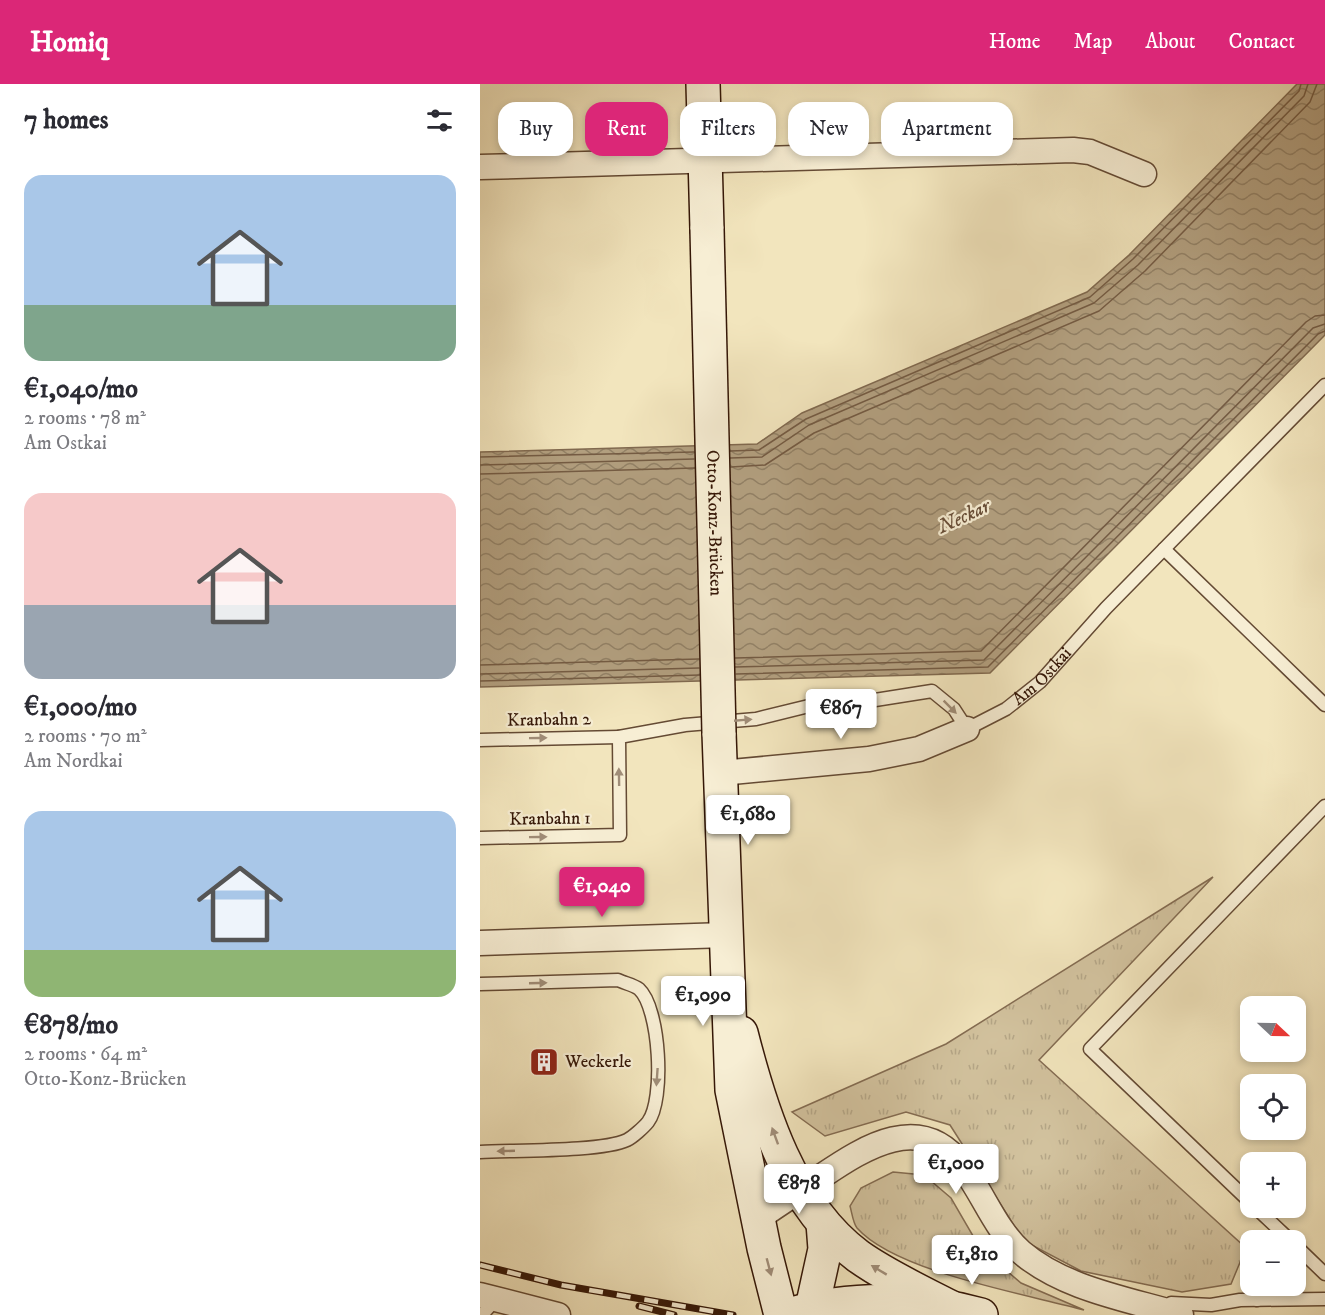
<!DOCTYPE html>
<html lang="en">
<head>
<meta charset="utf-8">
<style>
  body { margin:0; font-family:"IM FELL DW Pica",serif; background:#f7f7f7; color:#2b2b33; height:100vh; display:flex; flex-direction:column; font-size:22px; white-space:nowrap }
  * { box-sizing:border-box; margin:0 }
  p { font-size:20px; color:#7c7c81 }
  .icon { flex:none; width:33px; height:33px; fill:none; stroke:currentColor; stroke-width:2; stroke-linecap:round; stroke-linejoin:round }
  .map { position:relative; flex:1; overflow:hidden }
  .drawer { display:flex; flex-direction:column; background:#fff; width:480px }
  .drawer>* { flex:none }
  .top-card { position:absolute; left:18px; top:18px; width:570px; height:54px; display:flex; gap:12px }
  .needle { width:39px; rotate:112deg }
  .fabs { position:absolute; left:760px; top:912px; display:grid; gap:12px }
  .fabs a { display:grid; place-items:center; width:66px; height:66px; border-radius:12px; background:#fff; box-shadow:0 3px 9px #0003; font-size:30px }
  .price { position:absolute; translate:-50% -51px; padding:0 14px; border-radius:6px; background:#fff; color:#222; font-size:20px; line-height:39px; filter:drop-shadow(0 2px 3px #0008) }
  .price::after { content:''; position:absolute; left:50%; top:36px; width:18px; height:14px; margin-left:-9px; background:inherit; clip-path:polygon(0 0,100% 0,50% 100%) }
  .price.current { background:#db2777; color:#fff }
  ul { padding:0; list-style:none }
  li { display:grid; align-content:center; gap:12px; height:318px; padding:0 24px }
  li span { display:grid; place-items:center; height:186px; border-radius:18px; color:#555 }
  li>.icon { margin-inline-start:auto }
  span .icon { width:108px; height:108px; fill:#fffc; stroke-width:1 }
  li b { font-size:26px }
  h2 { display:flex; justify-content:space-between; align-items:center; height:72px; padding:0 24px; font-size:26px }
  .pill { padding:0 21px; border-radius:18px; background:#fff; box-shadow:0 3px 9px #0003; font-size:21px; line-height:54px }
  .pill.current { background:#db2777; color:#fff }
  header { display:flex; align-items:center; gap:36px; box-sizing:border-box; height:84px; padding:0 30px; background:#db2777; color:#fff }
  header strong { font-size:28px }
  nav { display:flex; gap:33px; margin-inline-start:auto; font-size:21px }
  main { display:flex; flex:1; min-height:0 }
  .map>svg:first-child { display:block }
  .grass { fill:url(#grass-tufts); stroke:#846c52; stroke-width:1.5 }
  .water { fill:url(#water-waves); stroke:#80694f; stroke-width:1.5 }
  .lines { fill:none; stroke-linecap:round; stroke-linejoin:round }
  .shore { stroke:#745b43; stroke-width:1.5 }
  .lane-casing { stroke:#644a34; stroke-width:15 }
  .street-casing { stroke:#644a34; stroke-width:27 }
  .secondary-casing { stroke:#351707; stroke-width:36 }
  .lane { stroke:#f7eed4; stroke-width:12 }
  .street { stroke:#f7eed4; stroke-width:24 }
  .secondary { stroke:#f7eed4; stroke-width:33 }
  .rail-casing { stroke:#351707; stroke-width:7 }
  .rail { stroke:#f7eed4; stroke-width:4.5; stroke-dasharray:14; stroke-linecap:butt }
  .secondary-bridge-casing { stroke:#351707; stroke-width:36; stroke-linecap:butt }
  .secondary-bridge { stroke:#f7eed4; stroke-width:33 }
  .oneway { fill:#a08d78 }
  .labels { text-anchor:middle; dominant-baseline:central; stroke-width:4.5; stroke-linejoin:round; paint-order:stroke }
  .street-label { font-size:18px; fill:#351707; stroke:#f7eed4 }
  .poi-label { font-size:18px; fill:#351707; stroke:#f7eed4; text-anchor:start }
  .water-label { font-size:20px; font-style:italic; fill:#674d37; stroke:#f7eed4 }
</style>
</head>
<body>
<header>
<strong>Homiq</strong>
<nav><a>Home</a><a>Map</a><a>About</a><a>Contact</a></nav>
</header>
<main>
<section class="drawer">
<h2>7 homes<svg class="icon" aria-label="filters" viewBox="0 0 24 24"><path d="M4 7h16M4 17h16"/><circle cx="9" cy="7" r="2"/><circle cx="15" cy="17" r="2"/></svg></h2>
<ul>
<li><span style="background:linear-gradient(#a9c7e8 70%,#7fa58c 0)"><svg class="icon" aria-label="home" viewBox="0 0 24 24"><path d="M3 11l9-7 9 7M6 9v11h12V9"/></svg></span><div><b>€1,040/mo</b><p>2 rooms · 78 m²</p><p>Am Ostkai</p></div></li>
<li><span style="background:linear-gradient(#f6c9c9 60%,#9aa5b1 0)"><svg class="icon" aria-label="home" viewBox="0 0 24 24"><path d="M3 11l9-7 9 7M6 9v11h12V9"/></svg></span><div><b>€1,000/mo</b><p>2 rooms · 70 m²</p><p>Am Nordkai</p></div></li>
<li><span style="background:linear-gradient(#a9c7e8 75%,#8fb573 0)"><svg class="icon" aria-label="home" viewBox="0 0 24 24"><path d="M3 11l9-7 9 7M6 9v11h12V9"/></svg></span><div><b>€878/mo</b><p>2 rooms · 64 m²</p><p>Otto-Konz-Brücken</p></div></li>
</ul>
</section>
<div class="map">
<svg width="845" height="1231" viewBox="0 0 845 1231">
  <defs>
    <pattern id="grass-tufts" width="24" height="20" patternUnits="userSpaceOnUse" patternTransform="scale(1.5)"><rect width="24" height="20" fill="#d2c29e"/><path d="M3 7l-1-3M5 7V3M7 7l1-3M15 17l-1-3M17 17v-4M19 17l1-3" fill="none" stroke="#b5a687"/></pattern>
    <pattern id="water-waves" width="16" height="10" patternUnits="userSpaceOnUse" patternTransform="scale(1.5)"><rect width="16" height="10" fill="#b29f7f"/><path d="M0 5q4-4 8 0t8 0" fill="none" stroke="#928166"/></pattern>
  </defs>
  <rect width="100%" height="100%" fill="#f2e5bd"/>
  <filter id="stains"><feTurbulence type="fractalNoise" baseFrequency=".00333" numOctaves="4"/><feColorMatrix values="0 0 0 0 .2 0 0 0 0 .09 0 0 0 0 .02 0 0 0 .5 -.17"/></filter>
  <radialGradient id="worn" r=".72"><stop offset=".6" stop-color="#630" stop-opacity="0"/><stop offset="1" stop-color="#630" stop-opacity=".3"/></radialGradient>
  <g class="grass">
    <polygon points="733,793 559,976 766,1164 751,1200 702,1208 601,1187 544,1157 470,1041 426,1028 345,1052 312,1028 466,960"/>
    <path d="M413 1088 444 1091 471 1114 500 1164 541 1199 604 1226C546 1210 416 1188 377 1144 373 1139 372 1129 370 1122L381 1104Z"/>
  </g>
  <polygon class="water" points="817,0 845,0 845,251 510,589 0,603 0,368 277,360 322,329 607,208 649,171"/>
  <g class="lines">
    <g class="shore">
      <polyline points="250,367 279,366 326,335 610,213 653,175 819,7 821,0"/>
      <polyline points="0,373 214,368"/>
      <polyline points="250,374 282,373 329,341 614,219 658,181 824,12 828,0"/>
      <polyline points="0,381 214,375"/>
      <polyline points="251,383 285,381 334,349 619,227 665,187 830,18 837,0"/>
      <polyline points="0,390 215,384"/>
      <polyline points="255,574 501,567 826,238 835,232 845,231"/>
      <polyline points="0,581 219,575"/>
      <polyline points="255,583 504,576 833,244 845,240"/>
      <polyline points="0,590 219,584"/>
      <polyline points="256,590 508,583 838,250 845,247"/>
      <polyline points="0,597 220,591"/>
    </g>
    <g class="lane-casing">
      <g id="lane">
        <polyline points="684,465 845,621"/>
        <polyline points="0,656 139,653"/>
        <path id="s1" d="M0 754 140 751 139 653 205 641 276 635 337 620 376 619 452 607 474 625 487 645 526 625 560 598 626 524 845 301"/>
        <path d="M0 900 138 896C144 899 154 901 159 905 180 924 185 1016 168 1038 164 1043 153 1053 147 1056 122 1068 32 1066 0 1068"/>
        <polyline points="771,1119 610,965 845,722"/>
        <polyline points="776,1124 810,1156"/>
        <polyline points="816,1162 845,1190"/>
        <polyline points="777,1216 781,1202"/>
        <polyline points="691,1219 731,1221 760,1216 845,1215"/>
        <polyline points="2,1231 16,1215"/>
      </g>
    </g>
    <g class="street-casing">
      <g id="street">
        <polyline points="0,83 593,66 610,68 664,90"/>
        <polyline points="241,689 389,675 439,665 487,645"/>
        <polyline points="0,859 246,851"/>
        <path d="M277 1135C299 1120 320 1106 342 1092 385 1063 441 1027 482 1082 503 1109 515 1145 541 1168 584 1205 648 1215 701 1231"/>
        <polyline points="0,1211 78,1231"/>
      </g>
    </g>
    <g class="secondary-casing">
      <g id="secondary">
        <polyline points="223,0 227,145"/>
        <polyline points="239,649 252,1006 284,1164 301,1231"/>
        <path d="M261 949C281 1028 310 1121 378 1172 406 1192 439 1207 470 1223"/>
        <polyline points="332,1224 345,1165 343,1139"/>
        <path d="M309 1231C371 1212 439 1214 501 1231"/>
      </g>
    </g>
    <use href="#lane" class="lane"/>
    <use href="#street" class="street"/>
    <use href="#secondary" class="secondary"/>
    <g class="rail-casing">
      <g id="rail">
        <polyline points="0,1181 81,1201 253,1231"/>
        <polyline points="159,1222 194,1231"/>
      </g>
    </g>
    <use href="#rail" class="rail"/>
    <g class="secondary-bridge-casing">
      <g id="secondary-bridge">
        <path id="s2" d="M227 145 239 649"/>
      </g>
    </g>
    <use href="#secondary-bridge" class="secondary-bridge"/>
  </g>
  <defs><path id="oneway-solid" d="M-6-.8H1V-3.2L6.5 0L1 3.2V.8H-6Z" transform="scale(1.5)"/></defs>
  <g class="oneway">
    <use href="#oneway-solid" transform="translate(470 623) rotate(45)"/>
    <use href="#oneway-solid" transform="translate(263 636) rotate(-5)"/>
    <use href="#oneway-solid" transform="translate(58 654) rotate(-1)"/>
    <use href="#oneway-solid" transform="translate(139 693) rotate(-91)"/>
    <use href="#oneway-solid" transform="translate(58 753) rotate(-1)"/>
    <use href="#oneway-solid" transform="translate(58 899) rotate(-2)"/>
    <use href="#oneway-solid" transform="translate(177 993) rotate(94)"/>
    <use href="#oneway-solid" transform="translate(295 1052) rotate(-110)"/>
    <use href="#oneway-solid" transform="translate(26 1067) rotate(178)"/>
    <use href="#oneway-solid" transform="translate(289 1183) rotate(75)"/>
    <use href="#oneway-solid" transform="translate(399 1186) rotate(-149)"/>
  </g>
  <defs>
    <g id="building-square" transform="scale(1.5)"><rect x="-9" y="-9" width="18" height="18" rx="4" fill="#8f2418" stroke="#f7eed4"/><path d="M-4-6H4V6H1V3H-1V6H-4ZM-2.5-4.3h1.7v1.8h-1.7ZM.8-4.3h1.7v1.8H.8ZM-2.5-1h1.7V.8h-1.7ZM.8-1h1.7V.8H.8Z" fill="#fff"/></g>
  </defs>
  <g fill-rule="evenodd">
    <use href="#building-square" x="64" y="978"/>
  </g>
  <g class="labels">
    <g class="street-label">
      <text stroke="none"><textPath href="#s2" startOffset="294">Otto-Konz-Brücken</textPath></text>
      <text stroke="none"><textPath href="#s1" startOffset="700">Am Ostkai</textPath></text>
      <text transform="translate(69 636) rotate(-1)">Kranbahn 2</text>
      <text transform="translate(70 735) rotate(-1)">Kranbahn 1</text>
    </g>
    <g class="poi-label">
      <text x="85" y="978">Weckerle</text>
    </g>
    <g class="water-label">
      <text transform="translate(484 433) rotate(-25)">Neckar</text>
    </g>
  </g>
  <rect width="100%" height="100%" filter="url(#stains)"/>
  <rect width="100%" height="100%" fill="url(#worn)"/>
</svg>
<div class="fabs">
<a><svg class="needle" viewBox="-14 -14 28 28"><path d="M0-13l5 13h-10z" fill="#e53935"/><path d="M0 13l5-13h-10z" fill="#7c7c81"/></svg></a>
<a><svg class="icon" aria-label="locate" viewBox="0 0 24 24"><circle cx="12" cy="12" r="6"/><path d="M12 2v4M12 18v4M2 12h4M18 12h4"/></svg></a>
<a>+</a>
<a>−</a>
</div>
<b class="price" style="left:361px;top:656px">€867</b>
<b class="price" style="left:268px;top:762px">€1,680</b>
<b class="price current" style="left:122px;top:834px">€1,040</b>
<b class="price" style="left:223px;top:943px">€1,090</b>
<b class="price" style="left:476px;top:1111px">€1,000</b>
<b class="price" style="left:319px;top:1131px">€878</b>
<b class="price" style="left:492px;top:1202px">€1,810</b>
<div class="top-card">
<a class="pill">Buy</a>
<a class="pill current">Rent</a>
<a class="pill">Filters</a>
<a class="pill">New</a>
<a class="pill">Apartment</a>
</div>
</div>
</main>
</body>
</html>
